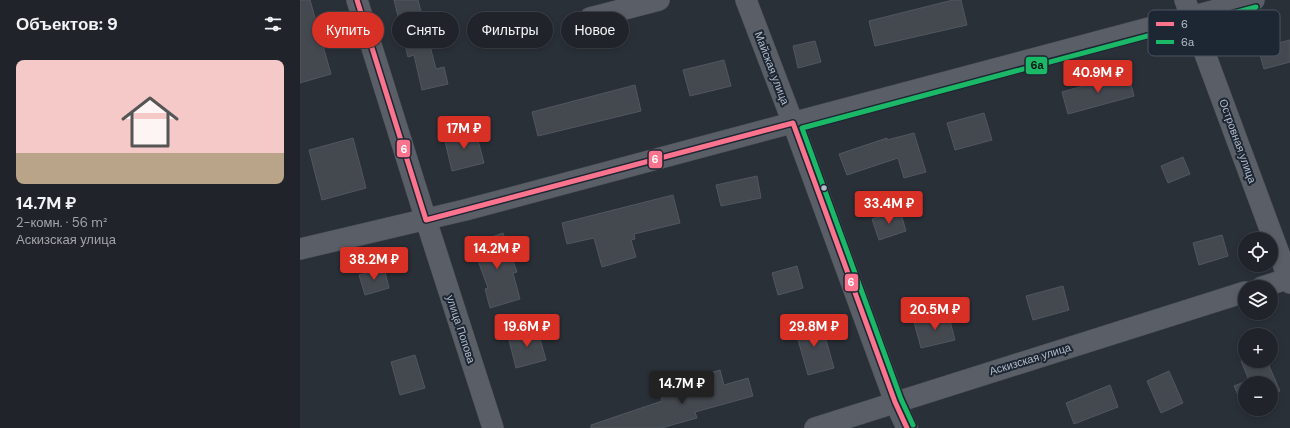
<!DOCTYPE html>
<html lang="ru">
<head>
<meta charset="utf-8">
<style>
  body { margin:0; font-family:"DM Sans",sans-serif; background:#282c32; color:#f1f3f6; height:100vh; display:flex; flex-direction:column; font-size:15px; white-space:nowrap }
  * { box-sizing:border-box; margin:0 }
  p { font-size:13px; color:#a2a4a8 }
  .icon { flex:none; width:22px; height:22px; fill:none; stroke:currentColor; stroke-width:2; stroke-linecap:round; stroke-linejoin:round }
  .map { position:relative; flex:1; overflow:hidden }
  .side { display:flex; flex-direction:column; background:#20242a; width:300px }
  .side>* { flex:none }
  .banner { position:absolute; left:12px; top:12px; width:380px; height:36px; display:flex; gap:8px }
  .fabs { position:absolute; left:938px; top:232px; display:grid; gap:8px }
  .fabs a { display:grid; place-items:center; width:40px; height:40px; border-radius:50%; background:#20242a; box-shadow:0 2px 6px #0003,0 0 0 1px #3d4147; font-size:20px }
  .price { position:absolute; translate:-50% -34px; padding:0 9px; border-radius:4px; background:#d93025; color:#fff; font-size:13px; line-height:26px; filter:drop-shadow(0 1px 2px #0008) }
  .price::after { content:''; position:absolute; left:50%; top:24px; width:12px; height:9px; margin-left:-6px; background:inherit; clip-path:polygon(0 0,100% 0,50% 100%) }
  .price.active { background:#222; color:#fff }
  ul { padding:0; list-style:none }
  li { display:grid; align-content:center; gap:8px; height:212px; padding:0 16px }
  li+li { border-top:1px solid #3d4147 }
  li span { display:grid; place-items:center; height:124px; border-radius:8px; color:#555 }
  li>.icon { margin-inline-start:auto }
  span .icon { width:72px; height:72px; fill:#fffc; stroke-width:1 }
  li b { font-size:17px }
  h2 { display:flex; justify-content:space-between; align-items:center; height:48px; padding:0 16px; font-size:17px }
  .chip { padding:0 14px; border-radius:18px; background:#20242a; box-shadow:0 2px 6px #0003,0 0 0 1px #3d4147; font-size:14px; line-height:36px }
  .chip.active { background:#d93025; color:#fff }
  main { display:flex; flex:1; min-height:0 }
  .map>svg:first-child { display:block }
  .building { fill:#444950; stroke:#52575f }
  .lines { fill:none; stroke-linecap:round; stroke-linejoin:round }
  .minor-casing { stroke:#484c53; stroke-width:22 }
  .minor { stroke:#5a5e66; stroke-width:21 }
  .bus-1-casing { stroke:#1d2633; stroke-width:8 }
  .bus-2-casing { stroke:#1d2633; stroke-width:8 }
  .bus-1 { stroke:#fc738d; stroke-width:5 }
  .bus-2 { stroke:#1ab867; stroke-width:5 }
  .bus-dot { fill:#b4bcc9; stroke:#1d2633; stroke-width:1.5 }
  .labels { text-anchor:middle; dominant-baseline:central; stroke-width:4; stroke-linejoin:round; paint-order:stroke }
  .street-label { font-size:11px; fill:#b4bcc9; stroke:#1d2633 }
  .key { fill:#1d2633; stroke:#4a5360; stroke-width:1 }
  .key-label { font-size:11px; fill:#b4bcc9 }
  .line-badge { stroke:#1d2633; stroke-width:1.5 }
  .badge-label { font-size:11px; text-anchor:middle; font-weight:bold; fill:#fff }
  .pale-badge-label { font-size:11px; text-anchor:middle; font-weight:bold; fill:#111 }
</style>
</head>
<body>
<main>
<section class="side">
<h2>Объектов: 9<svg class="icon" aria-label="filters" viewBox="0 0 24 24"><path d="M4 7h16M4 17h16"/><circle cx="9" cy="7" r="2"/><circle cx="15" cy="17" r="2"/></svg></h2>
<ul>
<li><span style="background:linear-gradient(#f6c9c9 75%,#b9a48a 0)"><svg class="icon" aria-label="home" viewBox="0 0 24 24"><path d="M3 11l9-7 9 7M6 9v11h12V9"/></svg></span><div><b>14.7M ₽</b><p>2-комн. · 56 m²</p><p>Аскизская улица</p></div></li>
</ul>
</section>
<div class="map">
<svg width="990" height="428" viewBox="0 0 990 428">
  <rect width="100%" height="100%" fill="#2a3038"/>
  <g class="building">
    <polygon points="0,0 10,0 31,74 0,83"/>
    <polygon points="94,0 118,0 136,69 144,67 148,84 122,90 114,55 108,57"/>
    <polygon points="653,0 661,0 667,25 575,46 569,21"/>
    <polygon points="990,40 990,62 964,69 958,48"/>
    <polygon points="515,41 521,62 498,68 493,46"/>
    <polygon points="424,60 431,86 390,96 383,70"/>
    <polygon points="828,73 834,96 768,114 762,92"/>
    <polygon points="335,85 341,111 238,136 232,112"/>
    <polygon points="684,113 692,140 655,150 647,123"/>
    <polygon points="175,129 184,163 152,171 144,137"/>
    <polygon points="614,133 626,172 604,178 598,158 547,175 539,154 587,138 587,140"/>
    <polygon points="53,138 66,188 22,200 9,150"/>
    <polygon points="883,157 890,174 868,183 861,166"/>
    <polygon points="457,176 461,198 421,206 416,185"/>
    <polygon points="373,195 380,223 334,234 335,239 331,240 336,257 302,267 294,238 267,244 262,223"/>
    <polygon points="600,210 606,231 579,240 572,219"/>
    <polygon points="203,233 217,272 213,273 220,299 190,308 185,289 188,288 172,244"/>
    <polygon points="922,235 928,256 899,265 893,243"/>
    <polygon points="497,266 503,288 478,295 472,273"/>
    <polygon points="84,268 89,288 65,295 59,275"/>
    <polygon points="763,286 769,310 733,320 726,296"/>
    <polygon points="648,313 655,340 621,348 614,322"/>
    <polygon points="521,322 534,368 508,375 495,329"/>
    <polygon points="237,328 246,360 216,368 208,336"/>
    <polygon points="115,355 125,388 100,395 91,362"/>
    <polygon points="941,361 967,361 980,391 971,395 971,383 945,383 945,406 943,406 934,386 949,380"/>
    <polygon points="420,370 424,385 448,378 453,396 395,412 397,418 361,428 291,428 291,425 362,401 361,398 405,385 403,375"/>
    <polygon points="869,371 883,403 861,413 847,381"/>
    <polygon points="810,385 818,407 774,424 766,403"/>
  </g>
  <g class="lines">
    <g class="minor-casing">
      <g id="minor">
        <polyline points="57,0 126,220 193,428"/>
        <polyline points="446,0 493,123 595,402 607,428"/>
        <polyline points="885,0 990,283"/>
        <polyline points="290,18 359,0"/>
        <polyline points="0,249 165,210 954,0"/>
        <polyline points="962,287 990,278"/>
        <polyline points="515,428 945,292"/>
      </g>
    </g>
    <use href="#minor" class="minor"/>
    <g class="bus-1-casing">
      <polyline id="bus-1" points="57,0 126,220 493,123 595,402 607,428"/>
    </g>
    <g class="bus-2-casing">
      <polyline id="bus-2" points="613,425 601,399 502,128 956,7"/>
    </g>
    <use href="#bus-1" class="bus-1"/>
    <use href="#bus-2" class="bus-2"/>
  </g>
  <circle class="bus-dot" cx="524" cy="188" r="3.5"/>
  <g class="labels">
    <g class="street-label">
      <text transform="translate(472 68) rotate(69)">Майская улица</text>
      <text transform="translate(938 141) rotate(70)">Островная улица</text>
      <text transform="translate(161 329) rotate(72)">улица Попова</text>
      <text transform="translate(730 359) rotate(-17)">Аскизская улица</text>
    </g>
  </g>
  <rect x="848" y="10" width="132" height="46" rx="6" class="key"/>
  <rect x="856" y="22" width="18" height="4" fill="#fc738d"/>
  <rect x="856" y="40" width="18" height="4" fill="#1ab867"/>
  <g class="key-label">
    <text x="881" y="28">6</text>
    <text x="881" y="46">6а</text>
  </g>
  <g class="line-badge">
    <rect x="725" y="56" width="23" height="19" rx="4" fill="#1ab867"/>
    <rect x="96" y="139" width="15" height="19" rx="4" fill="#fc738d"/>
    <rect x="348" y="150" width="15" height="19" rx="4" fill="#fc738d"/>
    <rect x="544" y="273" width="15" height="19" rx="4" fill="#fc738d"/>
  </g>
  <g class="badge-label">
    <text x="104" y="153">6</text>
    <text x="355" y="163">6</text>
    <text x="551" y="286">6</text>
  </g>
  <g class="pale-badge-label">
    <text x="737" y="69">6а</text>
  </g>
</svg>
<div class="fabs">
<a><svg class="icon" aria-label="locate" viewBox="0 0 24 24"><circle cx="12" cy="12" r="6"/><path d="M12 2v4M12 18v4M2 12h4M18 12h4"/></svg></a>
<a><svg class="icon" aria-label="layers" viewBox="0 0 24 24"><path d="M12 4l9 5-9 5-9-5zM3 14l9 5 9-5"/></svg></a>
<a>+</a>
<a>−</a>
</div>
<b class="price" style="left:798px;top:94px">40.9M ₽</b>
<b class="price" style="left:164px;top:150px">17M ₽</b>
<b class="price" style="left:589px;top:225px">33.4M ₽</b>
<b class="price" style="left:197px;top:270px">14.2M ₽</b>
<b class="price" style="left:74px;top:281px">38.2M ₽</b>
<b class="price" style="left:635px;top:331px">20.5M ₽</b>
<b class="price" style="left:227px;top:348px">19.6M ₽</b>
<b class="price" style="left:514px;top:348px">29.8M ₽</b>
<b class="price active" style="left:382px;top:405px">14.7M ₽</b>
<div class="banner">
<a class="chip active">Купить</a>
<a class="chip">Снять</a>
<a class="chip">Фильтры</a>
<a class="chip">Новое</a>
</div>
</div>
</main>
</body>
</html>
